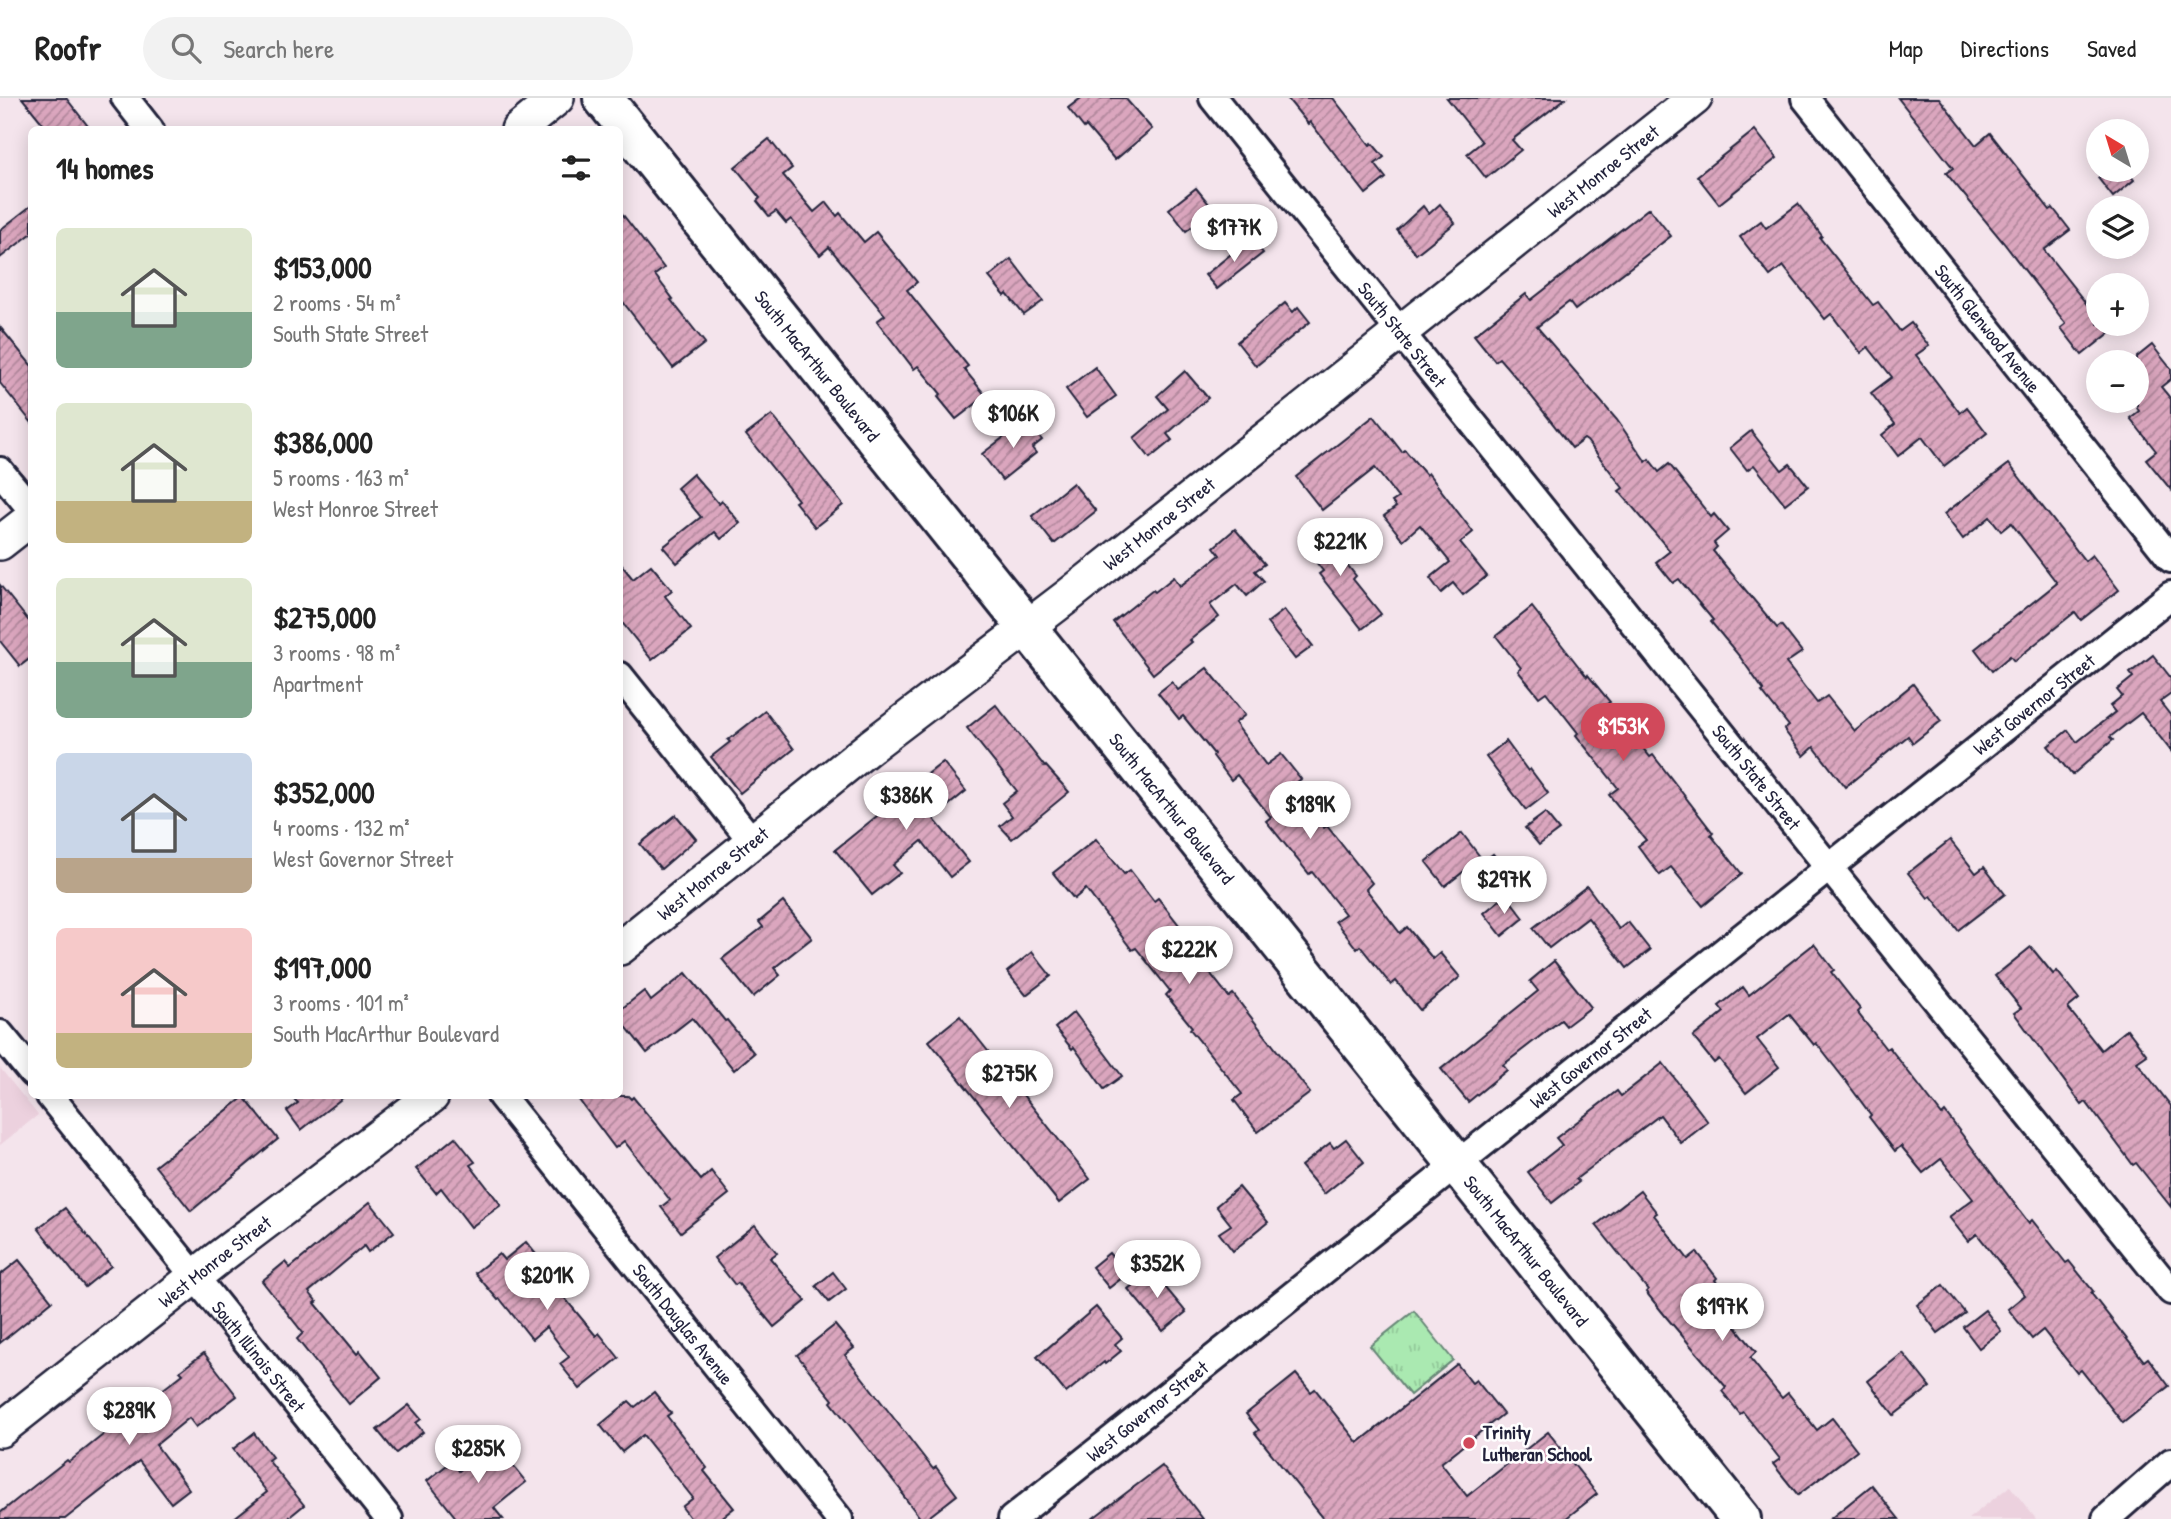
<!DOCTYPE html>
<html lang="en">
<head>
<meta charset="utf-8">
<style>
  body { margin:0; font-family:"Patrick Hand",sans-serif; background:#f2f2f2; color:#222; height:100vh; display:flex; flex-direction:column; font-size:26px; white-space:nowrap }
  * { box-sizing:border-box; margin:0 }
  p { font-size:23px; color:#767676 }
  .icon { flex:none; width:38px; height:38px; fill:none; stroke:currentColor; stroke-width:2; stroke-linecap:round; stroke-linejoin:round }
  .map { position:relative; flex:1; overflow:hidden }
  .sheet { position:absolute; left:28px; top:28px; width:595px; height:973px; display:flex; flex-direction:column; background:#fff; border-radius:10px; box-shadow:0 4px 18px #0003 }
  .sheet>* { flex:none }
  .needle { width:46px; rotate:322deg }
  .tools { position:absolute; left:2086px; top:21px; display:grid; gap:14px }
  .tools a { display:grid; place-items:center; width:63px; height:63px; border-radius:50%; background:#fff; box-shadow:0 4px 18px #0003; font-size:35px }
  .price { position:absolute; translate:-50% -60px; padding:0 16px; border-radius:24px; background:#fff; color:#222; font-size:23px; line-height:46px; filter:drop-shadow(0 2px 4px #0008) }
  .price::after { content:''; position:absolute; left:50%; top:42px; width:21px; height:16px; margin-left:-10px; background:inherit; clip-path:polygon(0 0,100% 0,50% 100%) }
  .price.active { background:#d1495b; color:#fff }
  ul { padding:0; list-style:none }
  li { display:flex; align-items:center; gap:21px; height:175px; padding:0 28px }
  li span { display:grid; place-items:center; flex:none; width:196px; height:140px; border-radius:10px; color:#555 }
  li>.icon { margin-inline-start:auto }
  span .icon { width:84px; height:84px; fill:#fffc; stroke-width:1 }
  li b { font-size:30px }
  h2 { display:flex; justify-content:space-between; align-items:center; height:84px; padding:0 28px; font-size:30px }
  header { display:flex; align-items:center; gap:42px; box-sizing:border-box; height:98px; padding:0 35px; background:#fff; border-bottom:2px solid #e0e0e0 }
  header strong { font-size:33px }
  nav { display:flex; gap:38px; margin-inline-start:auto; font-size:24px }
  .search { width:490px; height:63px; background:#f2f2f2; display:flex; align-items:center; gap:18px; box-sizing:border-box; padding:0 24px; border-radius:38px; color:#767676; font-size:26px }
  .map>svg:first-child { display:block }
  .built { fill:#ecd1de }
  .park { fill:url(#park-tufts); stroke:#668676; stroke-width:2 }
  .building { fill:url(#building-hatch); stroke:#22223b; stroke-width:2 }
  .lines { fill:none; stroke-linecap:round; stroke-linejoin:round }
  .minor-casing { stroke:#22223b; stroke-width:32 }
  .tertiary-casing { stroke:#22223b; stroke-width:38 }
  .secondary-casing { stroke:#22223b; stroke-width:44 }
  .minor { stroke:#fff; stroke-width:26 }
  .tertiary { stroke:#fff; stroke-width:33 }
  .secondary { stroke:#fff; stroke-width:38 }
  .poi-dot { fill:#d1495b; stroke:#fff; stroke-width:2.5 }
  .labels { text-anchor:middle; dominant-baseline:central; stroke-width:5; stroke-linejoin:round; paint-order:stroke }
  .street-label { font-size:19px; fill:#22223b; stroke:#fff }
  .poi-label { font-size:19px; font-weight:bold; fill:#22223b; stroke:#fff; text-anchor:start }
</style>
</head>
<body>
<header>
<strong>Roofr</strong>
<div class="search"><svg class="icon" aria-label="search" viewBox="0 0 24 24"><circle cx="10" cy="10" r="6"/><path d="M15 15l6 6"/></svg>Search here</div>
<nav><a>Map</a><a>Directions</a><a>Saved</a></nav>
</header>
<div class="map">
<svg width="2171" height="1421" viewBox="0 0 2171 1421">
  <defs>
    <pattern id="park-tufts" width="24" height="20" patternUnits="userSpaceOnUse" patternTransform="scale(1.75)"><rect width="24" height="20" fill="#aae9b1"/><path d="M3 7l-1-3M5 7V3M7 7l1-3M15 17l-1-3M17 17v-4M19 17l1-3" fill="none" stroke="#92c899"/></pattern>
    <pattern id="building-hatch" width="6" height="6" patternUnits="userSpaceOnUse" patternTransform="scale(1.75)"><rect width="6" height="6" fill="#dba6be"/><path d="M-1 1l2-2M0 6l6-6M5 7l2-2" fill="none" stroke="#b1879c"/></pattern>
  </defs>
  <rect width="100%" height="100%" fill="#f4e4ec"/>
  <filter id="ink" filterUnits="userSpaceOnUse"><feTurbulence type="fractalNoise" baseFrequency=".0143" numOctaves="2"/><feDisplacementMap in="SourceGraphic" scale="14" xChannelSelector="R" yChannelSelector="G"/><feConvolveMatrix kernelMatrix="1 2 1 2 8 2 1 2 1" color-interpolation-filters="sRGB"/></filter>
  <g filter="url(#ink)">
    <g class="built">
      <polygon points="0,970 38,1017 0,1047"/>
      <polygon points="2010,1388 2036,1421 1968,1421"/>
    </g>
    <polygon class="park" points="1414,1213 1453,1262 1410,1297 1370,1248"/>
    <g class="building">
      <polygon points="22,0 66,0 91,32 48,32"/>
      <polygon points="1081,0 1125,0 1152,31 1115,62 1086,28 1084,30 1068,10"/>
      <polygon points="1287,0 1333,0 1370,47 1372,45 1384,59 1375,66 1386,80 1366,96 1310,24 1308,26"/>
      <polygon points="1447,0 1566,0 1512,42 1521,52 1486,80 1467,56 1482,44"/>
      <polygon points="1898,0 1939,0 1976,47 1990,35 2050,112 2053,110 2070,132 2044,152 2089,209 2098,201 2098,226 2121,226 2082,257 2061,230 2066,226 2003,144 1946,75 1953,70"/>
      <polygon points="1755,32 1777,60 1719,106 1697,78"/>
      <polygon points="769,41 792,70 783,77 814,114 826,104 837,118 840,115 864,144 876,134 917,184 907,192 968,268 964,271 986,298 956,321 938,299 941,296 918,268 914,271 877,223 885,217 829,149 820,157 791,121 786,125 776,113 769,118 757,103 760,100 735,69"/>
      <polygon points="2108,72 2126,72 2134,82 2113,99 2098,80"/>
      <polygon points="1196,90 1214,112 1186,133 1169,111"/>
      <polygon points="1440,106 1455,125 1416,156 1397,132 1423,108 1429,116"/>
      <polygon points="1798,106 1822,138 1820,140 1873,207 1878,204 1900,233 1911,225 1929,248 1916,257 1960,315 1967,309 1987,335 1944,368 1922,339 1898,358 1882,337 1895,326 1871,295 1892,279 1868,249 1861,255 1831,216 1825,221 1783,168 1770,178 1740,139 1761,123 1766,130"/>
      <polygon points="32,107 32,135 0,160 0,132"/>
      <polygon points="1649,110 1671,138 1575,212 1569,204 1537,229 1617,322 1646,364 1649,361 1659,374 1669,366 1711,419 1714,416 1728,433 1714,445 1717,449 1713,453 1777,530 1781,527 1802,554 1786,565 1817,605 1827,598 1855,633 1913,586 1941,623 1913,645 1908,638 1845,689 1814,649 1804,658 1784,632 1789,628 1762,594 1764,593 1740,559 1711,524 1713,522 1679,481 1673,485 1656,464 1670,453 1619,393 1623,390 1587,343 1584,341 1572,350 1524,289 1499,260 1495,263 1474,237 1526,196 1531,202"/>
      <polygon points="620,113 664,170 655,177 673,201 671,202 705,245 673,270 620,200"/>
      <polygon points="1251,140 1263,155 1217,191 1205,177"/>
      <polygon points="1011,161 1043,203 1024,217 1007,196 1005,198 989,179"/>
      <polygon points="1285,205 1293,214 1298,209 1310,224 1256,268 1237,244"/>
      <polygon points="0,229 32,268 32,325 0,285"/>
      <polygon points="2152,247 2171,271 2171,281 2161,289 2171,301 2171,392 2146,361 2156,353 2130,320 2139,313 2137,310 2137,259"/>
      <polygon points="1095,269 1116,298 1087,319 1066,291"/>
      <polygon points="1185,273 1208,300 1167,336 1172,342 1150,360 1134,340 1168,311 1157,298"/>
      <polygon points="772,317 843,407 815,429 795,404 798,402 746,337"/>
      <polygon points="1374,318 1402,354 1405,352 1426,377 1428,375 1473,434 1460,445 1487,478 1463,497 1453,485 1441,495 1430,480 1450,464 1420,427 1403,442 1384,418 1396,409 1392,404 1398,400 1375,370 1322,412 1296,379"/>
      <polygon points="1026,322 1042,342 1032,350 1036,355 1002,382 982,356"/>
      <polygon points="1751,333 1782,372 1790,366 1808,388 1785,406 1754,367 1747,372 1730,350"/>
      <polygon points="2009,366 2085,463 2092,457 2119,492 2081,522 2075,514 2014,563 2010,558 1992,573 1975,551 2057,485 2011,425 2001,433 1990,419 1963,441 1944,416"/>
      <polygon points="693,376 719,406 722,403 740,425 721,441 715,434 677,465 663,449 701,419 677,390"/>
      <polygon points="1073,385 1096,413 1054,446 1032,418"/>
      <polygon points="1321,428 1337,448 1334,450 1356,478 1353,481 1381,516 1362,531 1319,476 1323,473 1301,445"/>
      <polygon points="1235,431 1265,466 1255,473 1264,483 1247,498 1237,486 1210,507 1219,519 1190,542 1192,544 1153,576 1113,524 1153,492 1155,494 1174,479 1180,488 1220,457 1214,449"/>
      <polygon points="620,465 633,481 651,467 672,492 665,498 691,531 652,562 620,522"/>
      <polygon points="0,487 32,527 32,559 20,568 0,543"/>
      <polygon points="1532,509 1587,579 1588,577 1610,604 1607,606 1650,659 1653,657 1713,735 1711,737 1742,776 1703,808 1671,769 1660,777 1638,748 1646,742 1609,697 1618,690 1576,637 1578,635 1546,594 1539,599 1518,573 1521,570 1496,538"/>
      <polygon points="1284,512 1313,548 1295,561 1267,525"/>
      <polygon points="2153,557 2171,580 2171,596 2160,604 2171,618 2171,653 2141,615 2110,639 2113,642 2072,677 2048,648 2068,632 2077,644 2115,614 2110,608 2122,598 2117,592 2133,579 2130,575"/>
      <polygon points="1207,570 1245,617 1235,625 1266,667 1281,656 1301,681 1291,689 1324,730 1327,728 1372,785 1366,791 1400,835 1407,829 1433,861 1440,855 1460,879 1420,912 1396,883 1391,887 1360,848 1357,851 1335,823 1345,816 1312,774 1309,776 1266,723 1271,719 1237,677 1231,682 1213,658 1214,656 1183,618 1179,621 1158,595 1172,584 1178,592"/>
      <polygon points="996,607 1045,669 1046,668 1069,694 1012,741 1000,728 1012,718 1002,705 1017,693 967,630"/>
      <polygon points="765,613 794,651 740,695 711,659 730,644 728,642"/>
      <polygon points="1506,643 1528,673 1530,671 1548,695 1526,712 1486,659"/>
      <polygon points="943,664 966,693 933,720 969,764 950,779 922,743 893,767 900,775 872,797 835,752 883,713 882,712"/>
      <polygon points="1545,715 1559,732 1539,747 1525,730"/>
      <polygon points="676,717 696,741 661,771 640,746"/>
      <polygon points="1462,735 1481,760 1445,788 1426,764"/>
      <polygon points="1096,741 1124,776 1130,772 1154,803 1158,800 1200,854 1196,857 1229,899 1233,896 1310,995 1258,1034 1234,1002 1242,996 1190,931 1192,929 1166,897 1170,893 1136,850 1132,852 1086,791 1074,801 1053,775"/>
      <polygon points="1950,742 1976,775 1984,769 2005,796 1958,832 1931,798 1928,800 1908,775"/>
      <polygon points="1493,756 1508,774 1488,789 1474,771"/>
      <polygon points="1587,788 1619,831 1628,824 1650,852 1627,870 1588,820 1549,850 1533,830"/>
      <polygon points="1506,797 1524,820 1502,838 1484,815"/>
      <polygon points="783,804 812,840 774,870 780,877 753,899 722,861 763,829 759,824"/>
      <polygon points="1814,846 1834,872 1831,874 1860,911 1857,914 1886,951 1889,949 1942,1017 1945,1014 2029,1125 2032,1122 2066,1165 2069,1163 2093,1193 2091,1195 2144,1263 2148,1260 2169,1288 2123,1325 2081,1272 2077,1275 2043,1232 2032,1241 2008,1211 2025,1197 1977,1136 1968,1143 1949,1119 1973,1101 1941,1061 1923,1075 1901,1048 1895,1053 1869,1019 1871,1017 1845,982 1816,945 1814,947 1789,916 1757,941 1779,969 1746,995 1719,961 1714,965 1693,939 1724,914 1719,908 1743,889 1749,897"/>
      <polygon points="2031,849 2053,876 2057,873 2079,901 2068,910 2101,952 2127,931 2147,957 2137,964 2171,1008 2171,1109 2136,1065 2133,1067 2086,1004 2082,1007 2014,915 2021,910 1995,878"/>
      <polygon points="1032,854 1051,878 1026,897 1007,874"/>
      <polygon points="1554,863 1591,909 1566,928 1561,922 1503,967 1507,972 1468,1004 1441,971 1538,893 1530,883"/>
      <polygon points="686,875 725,923 727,922 754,955 734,972 692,920 647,955 620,921 620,912 644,893 651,903"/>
      <polygon points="1074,914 1122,978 1104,991 1074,949 1072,951 1055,930"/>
      <polygon points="960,918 1090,1081 1059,1105 929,943"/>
      <polygon points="1663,965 1708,1024 1681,1045 1660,1017 1576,1081 1579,1084 1552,1105 1528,1074 1562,1047 1556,1040 1617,993 1621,998"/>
      <polygon points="291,998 345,998 301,1032 287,1013 298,1005"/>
      <polygon points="576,998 628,998 631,1001 633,999 701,1082 711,1073 729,1096 681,1134 661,1109 670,1102 624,1043 615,1050"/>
      <polygon points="244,999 278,1041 191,1113 155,1068"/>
      <polygon points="455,1039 475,1064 470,1067 501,1107 471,1129 441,1090 436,1095 416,1071"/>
      <polygon points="1346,1041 1364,1064 1324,1096 1301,1068 1330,1045 1334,1050"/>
      <polygon points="1239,1089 1268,1124 1233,1153 1219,1135 1231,1127 1216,1108"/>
      <polygon points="1640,1093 1657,1115 1654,1117 1688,1161 1697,1154 1717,1180 1715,1182 1741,1216 1731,1223 1756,1254 1750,1260 1782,1300 1788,1295 1817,1332 1832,1320 1857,1352 1798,1397 1773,1366 1780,1361 1743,1314 1740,1316 1722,1293 1726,1289 1667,1220 1646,1194 1648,1192 1596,1127"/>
      <polygon points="370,1104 394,1134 368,1154 364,1148 309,1194 317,1204 315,1205 357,1256 360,1253 381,1279 349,1306 297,1241 303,1235 262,1183 285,1164 290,1170"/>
      <polygon points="65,1110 111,1168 85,1189 38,1130"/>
      <polygon points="755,1127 777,1155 770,1160 806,1203 774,1229 738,1185 735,1187 714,1160"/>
      <polygon points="526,1144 543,1165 539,1169 596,1238 599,1235 619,1260 580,1291 560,1266 569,1259 546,1229 532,1241 500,1201 498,1202 475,1175 499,1156 504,1162"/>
      <polygon points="1109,1155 1127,1176 1109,1190 1092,1169"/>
      <polygon points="19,1162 52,1203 0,1245 0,1177"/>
      <polygon points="1151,1172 1186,1214 1163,1233 1128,1191"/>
      <polygon points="833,1174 846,1191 829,1204 816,1188"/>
      <polygon points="1943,1187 1965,1215 1938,1235 1917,1207"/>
      <polygon points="1096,1209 1122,1240 1115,1246 1121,1253 1105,1266 1104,1264 1066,1295 1037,1259"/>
      <polygon points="1985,1212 2001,1233 1979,1250 1963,1229"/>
      <polygon points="835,1227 854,1250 845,1257 933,1371 936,1369 957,1397 926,1421 921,1421 902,1396 903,1395 831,1304 833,1302 797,1257"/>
      <polygon points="204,1255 237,1298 196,1329 189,1320 156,1347 189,1391 171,1405 139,1363 65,1421 0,1421 0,1415 20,1399 67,1362 69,1364 143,1305 144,1306 183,1276 180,1273"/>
      <polygon points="1903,1255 1930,1289 1894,1317 1868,1283"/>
      <polygon points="1457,1266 1472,1285 1476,1282 1503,1316 1441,1365 1467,1398 1548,1334 1597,1396 1565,1421 1324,1421 1255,1335 1259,1332 1246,1316 1296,1276 1311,1294 1315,1291 1358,1345"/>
      <polygon points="654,1294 671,1315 667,1318 707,1370 704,1373 734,1410 720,1421 691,1421 682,1409 693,1400 643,1337 622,1354 600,1327 629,1303 635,1309"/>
      <polygon points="409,1307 421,1321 416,1325 423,1334 396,1355 377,1332"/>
      <polygon points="254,1335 272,1359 268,1362 304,1407 287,1421 233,1421 267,1394 233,1351"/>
      <polygon points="494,1344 526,1384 494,1410 503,1421 457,1421 427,1383 452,1363 459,1373"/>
      <polygon points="1162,1368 1203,1421 1092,1421 1130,1392"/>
      <polygon points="1872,1387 1899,1421 1830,1421"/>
    </g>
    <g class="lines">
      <g class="minor-casing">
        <g id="minor">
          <polyline points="125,0 150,32"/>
          <path id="s1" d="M1213 0 1807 742 2171 1193"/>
          <path id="s2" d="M1805 0 2171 461"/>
          <polyline points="0,373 32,412"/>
          <polyline points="620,578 752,743"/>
          <polyline points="0,936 32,975"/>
          <path id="s3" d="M50 998 389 1421"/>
          <path id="s4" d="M501 998 839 1421"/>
          <path id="s5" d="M1012 1421 2171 497"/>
          <polyline points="2106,1421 2171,1364"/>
        </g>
      </g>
      <g class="tertiary-casing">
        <g id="tertiary">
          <polyline points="518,32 557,0"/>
          <polyline points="0,445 32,420"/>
          <path id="s6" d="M620 850 871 648 1068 498 1695 0"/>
          <path id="s7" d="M0 1332 217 1161 432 998"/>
        </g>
      </g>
      <g class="secondary-casing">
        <g id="secondary">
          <path id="s8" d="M603 0 1741 1421"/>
        </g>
      </g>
      <use href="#minor" class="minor"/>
      <use href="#tertiary" class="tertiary"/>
      <use href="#secondary" class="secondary"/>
    </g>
  </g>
  <circle class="poi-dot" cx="1469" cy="1345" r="7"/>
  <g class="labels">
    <g class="street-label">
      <text stroke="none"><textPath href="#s6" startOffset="1253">West Monroe Street</textPath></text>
      <text stroke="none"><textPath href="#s2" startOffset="294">South Glenwood Avenue</textPath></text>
      <text stroke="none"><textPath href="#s1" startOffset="303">South State Street</textPath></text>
      <text stroke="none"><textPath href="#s8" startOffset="343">South MacArthur Boulevard</textPath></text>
      <text stroke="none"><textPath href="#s6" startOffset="686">West Monroe Street</textPath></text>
      <text stroke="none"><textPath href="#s5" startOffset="1307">West Governor Street</textPath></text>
      <text stroke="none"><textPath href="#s1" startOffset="870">South State Street</textPath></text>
      <text stroke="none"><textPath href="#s8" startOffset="910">South MacArthur Boulevard</textPath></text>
      <text stroke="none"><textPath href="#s6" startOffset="119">West Monroe Street</textPath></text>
      <text stroke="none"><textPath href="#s5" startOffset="740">West Governor Street</textPath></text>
      <text stroke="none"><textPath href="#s8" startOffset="1477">South MacArthur Boulevard</textPath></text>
      <text stroke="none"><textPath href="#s7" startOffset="273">West Monroe Street</textPath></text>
      <text stroke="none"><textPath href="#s4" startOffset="292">South Douglas Avenue</textPath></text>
      <text stroke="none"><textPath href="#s3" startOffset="334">South Illinois Street</textPath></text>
      <text stroke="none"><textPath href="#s5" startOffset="173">West Governor Street</textPath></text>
    </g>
    <g class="poi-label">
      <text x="1483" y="1334">Trinity<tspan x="1483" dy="22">Lutheran School</tspan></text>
    </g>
  </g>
</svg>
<div class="tools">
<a><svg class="needle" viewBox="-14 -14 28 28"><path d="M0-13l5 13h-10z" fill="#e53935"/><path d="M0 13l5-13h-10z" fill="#767676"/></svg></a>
<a><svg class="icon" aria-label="layers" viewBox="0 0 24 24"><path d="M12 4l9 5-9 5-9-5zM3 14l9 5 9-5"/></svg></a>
<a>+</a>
<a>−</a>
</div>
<b class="price" style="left:1234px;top:166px">$177K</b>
<b class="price" style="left:1013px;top:352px">$106K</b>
<b class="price" style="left:1340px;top:480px">$221K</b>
<b class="price active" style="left:1623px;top:665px">$153K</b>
<b class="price" style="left:906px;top:734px">$386K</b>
<b class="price" style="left:1310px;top:743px">$189K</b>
<b class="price" style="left:1504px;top:818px">$297K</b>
<b class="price" style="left:1189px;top:888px">$222K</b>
<b class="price" style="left:1009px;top:1012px">$275K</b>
<b class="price" style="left:1157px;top:1202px">$352K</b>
<b class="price" style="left:547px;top:1214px">$201K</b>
<b class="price" style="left:1722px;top:1245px">$197K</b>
<b class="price" style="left:129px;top:1349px">$289K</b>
<b class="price" style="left:478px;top:1387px">$285K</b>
<section class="sheet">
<h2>14 homes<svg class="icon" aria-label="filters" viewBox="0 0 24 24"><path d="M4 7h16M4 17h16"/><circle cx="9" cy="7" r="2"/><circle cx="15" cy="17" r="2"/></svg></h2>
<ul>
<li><span style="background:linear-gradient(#dfe7d0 60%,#7fa58c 0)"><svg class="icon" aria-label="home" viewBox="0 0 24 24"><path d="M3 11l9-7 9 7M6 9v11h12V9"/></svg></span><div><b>$153,000</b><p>2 rooms · 54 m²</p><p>South State Street</p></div></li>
<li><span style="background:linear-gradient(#dfe7d0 70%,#c2b280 0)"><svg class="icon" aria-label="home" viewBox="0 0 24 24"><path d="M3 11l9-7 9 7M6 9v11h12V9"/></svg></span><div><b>$386,000</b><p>5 rooms · 163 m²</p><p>West Monroe Street</p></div></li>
<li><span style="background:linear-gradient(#dfe7d0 60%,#7fa58c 0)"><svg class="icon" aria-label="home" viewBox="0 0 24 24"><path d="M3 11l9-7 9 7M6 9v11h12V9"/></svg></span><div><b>$275,000</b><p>3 rooms · 98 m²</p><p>Apartment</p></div></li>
<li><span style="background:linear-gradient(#c9d6e8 75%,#b9a48a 0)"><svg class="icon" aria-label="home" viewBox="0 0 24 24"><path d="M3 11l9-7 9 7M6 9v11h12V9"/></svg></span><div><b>$352,000</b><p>4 rooms · 132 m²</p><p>West Governor Street</p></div></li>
<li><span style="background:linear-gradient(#f6c9c9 75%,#c2b280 0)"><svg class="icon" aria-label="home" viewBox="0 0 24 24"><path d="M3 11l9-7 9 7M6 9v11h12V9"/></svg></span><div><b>$197,000</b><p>3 rooms · 101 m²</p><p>South MacArthur Boulevard</p></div></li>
</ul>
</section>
</div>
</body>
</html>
